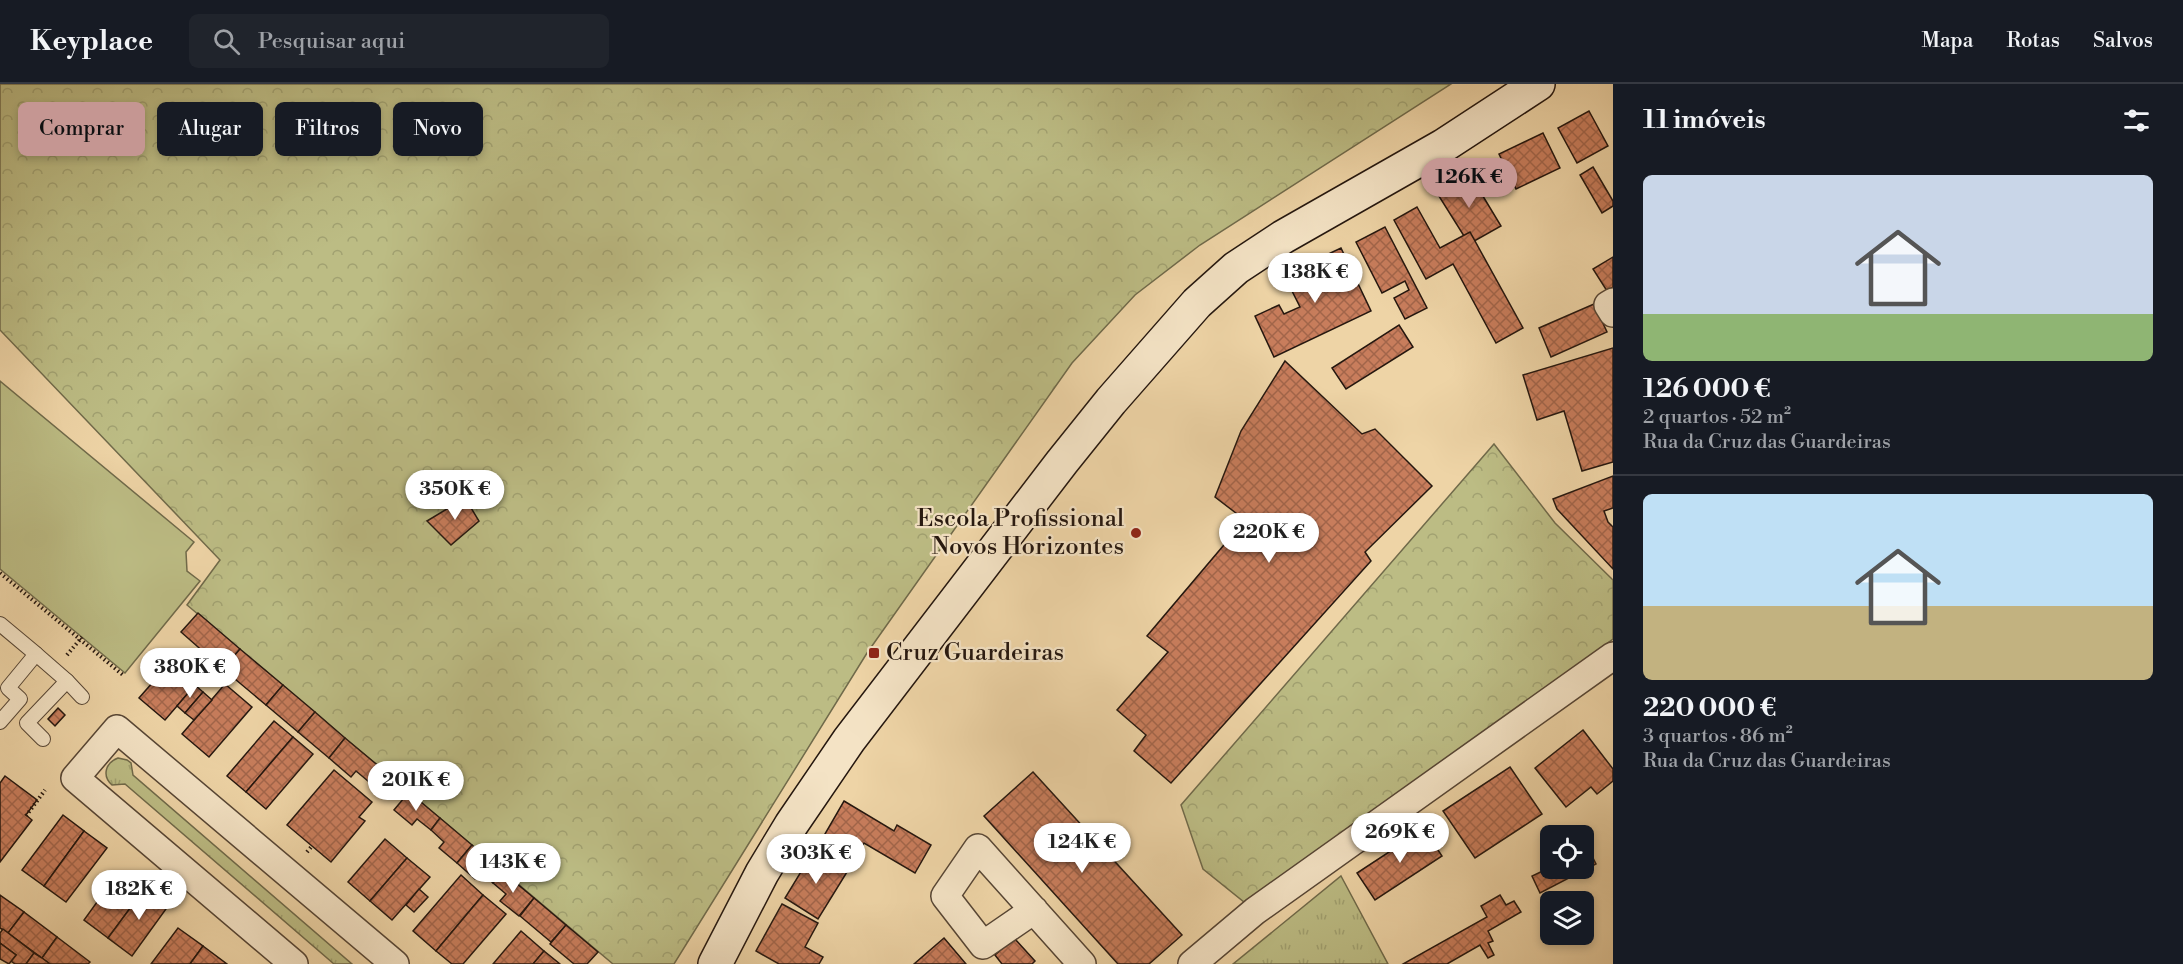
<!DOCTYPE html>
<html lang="pt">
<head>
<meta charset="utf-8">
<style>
  body { margin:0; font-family:"Libre Bodoni",serif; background:#20242c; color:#f1f3f6; height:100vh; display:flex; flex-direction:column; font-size:22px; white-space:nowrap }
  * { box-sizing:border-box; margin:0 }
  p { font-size:20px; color:#9ea1a6 }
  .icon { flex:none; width:33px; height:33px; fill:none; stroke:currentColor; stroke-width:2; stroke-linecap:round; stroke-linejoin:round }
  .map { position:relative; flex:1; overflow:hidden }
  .details { display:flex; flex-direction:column; background:#171b24; width:570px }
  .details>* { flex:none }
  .top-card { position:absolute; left:18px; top:18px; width:570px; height:54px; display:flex; gap:12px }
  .fabs { position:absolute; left:1540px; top:741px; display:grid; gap:12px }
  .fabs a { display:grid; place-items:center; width:54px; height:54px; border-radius:9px; background:#171b24; box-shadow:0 3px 9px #0003; font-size:30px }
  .price { position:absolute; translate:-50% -51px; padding:0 14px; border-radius:21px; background:#fff; color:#222; font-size:20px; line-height:39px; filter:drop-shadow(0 2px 3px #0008) }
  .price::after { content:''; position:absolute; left:50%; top:36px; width:18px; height:14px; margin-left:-9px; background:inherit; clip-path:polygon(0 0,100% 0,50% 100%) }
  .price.selected { background:#c59692; color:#111 }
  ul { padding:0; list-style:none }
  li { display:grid; align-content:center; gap:12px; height:318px; padding:0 30px }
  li+li { border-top:2px solid #363941 }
  li span { display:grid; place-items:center; height:186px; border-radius:9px; color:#555 }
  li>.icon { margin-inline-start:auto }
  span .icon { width:108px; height:108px; fill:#fffc; stroke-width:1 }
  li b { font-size:26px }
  h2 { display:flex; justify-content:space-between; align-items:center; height:72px; padding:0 30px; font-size:26px }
  .tag { padding:0 21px; border-radius:9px; background:#171b24; box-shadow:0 3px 9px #0003; font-size:21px; line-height:54px }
  .tag.selected { background:#c59692; color:#111 }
  header { display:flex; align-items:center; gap:36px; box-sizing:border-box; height:84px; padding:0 30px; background:#171b24; border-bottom:2px solid #363941 }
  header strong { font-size:28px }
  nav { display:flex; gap:33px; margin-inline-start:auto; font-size:21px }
  .search { width:420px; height:54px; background:#20242c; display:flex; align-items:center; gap:15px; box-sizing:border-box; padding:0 21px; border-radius:9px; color:#9ea1a6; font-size:22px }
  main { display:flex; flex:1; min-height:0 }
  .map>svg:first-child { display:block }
  .grass { fill:url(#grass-tufts); stroke:#706a4a; stroke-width:1.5 }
  .forest { fill:url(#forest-crowns); stroke:#706a4a; stroke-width:1.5 }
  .garden { fill:#bcbc84; stroke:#706a4a; stroke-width:1.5 }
  .building { fill:url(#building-cross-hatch); stroke:#25170f; stroke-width:1.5 }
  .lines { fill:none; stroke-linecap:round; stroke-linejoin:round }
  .lane-casing { stroke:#574635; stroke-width:16 }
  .street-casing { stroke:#574635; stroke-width:30 }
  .secondary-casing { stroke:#25170f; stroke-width:36 }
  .path { stroke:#25170f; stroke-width:4; stroke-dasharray:1.5 3; stroke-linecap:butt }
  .lane { stroke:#f4e3c5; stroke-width:14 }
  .street { stroke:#f4e3c5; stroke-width:27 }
  .secondary { stroke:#f4e3c5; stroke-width:33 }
  .poi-dot { fill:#8f2418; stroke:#f4e3c5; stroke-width:2 }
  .labels { text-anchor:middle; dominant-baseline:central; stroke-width:4.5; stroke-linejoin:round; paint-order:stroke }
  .poi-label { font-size:24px; fill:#25170f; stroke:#f4e3c5; text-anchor:end }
</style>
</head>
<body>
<header>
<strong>Keyplace</strong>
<div class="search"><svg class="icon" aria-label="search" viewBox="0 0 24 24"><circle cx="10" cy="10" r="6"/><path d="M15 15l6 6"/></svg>Pesquisar aqui</div>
<nav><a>Mapa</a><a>Rotas</a><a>Salvos</a></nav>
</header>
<main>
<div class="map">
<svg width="1613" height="880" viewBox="0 0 1613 880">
  <defs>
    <pattern id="grass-tufts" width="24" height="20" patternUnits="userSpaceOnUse" patternTransform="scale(1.5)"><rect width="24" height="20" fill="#bcbc84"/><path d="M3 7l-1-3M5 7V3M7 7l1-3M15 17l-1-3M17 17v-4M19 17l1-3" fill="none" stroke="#a1a171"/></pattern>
    <pattern id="forest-crowns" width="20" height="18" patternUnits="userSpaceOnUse" patternTransform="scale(1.5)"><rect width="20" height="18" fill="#bcbc84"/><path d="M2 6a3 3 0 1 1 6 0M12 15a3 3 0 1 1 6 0" fill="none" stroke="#a1a171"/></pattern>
    <pattern id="building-cross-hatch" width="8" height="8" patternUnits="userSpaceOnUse" patternTransform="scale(1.5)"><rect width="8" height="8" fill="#c87d5c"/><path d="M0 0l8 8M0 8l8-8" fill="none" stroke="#a2654a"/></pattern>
  </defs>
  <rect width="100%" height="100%" fill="#eed4a6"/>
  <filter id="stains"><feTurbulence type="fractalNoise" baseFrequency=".00333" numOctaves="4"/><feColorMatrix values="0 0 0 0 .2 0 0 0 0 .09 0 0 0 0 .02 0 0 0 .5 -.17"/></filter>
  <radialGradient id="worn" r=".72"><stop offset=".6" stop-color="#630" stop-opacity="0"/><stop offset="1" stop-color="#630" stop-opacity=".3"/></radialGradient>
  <g class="grass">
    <path d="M118 674 127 676 131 679 133 691 352 880H334L125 700 112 701C102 692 105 679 118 674Z"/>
    <polygon points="1341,792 1388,880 1233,880"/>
  </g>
  <g class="forest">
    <polygon points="0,0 1451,0 1200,161 1135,211 1072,279 867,569 674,880 613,880 187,521 220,476 0,246"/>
    <polygon points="1494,360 1555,439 1613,496 1613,555 1249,822 1203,785 1181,721"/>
  </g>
  <polygon class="garden" points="0,297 194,458 186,468 187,487 200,497 125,589 0,485"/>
  <g class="building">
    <polygon points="1589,27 1608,62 1577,79 1558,44"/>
    <polygon points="1543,49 1560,84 1516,105 1499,70"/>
    <polygon points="1593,83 1613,117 1613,122 1602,129 1580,91"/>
    <polygon points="1469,89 1501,142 1469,160 1437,109"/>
    <polygon points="1417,123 1440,164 1470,148 1523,244 1496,259 1453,180 1426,195 1394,136"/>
    <polygon points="1385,143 1427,224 1405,235 1394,214 1409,206 1405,197 1382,209 1356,158"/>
    <polygon points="1341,164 1371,227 1274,273 1255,232 1279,221 1284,230 1300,223 1284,191"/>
    <polygon points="1613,173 1613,203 1607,207 1593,185"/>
    <polygon points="1594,220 1607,248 1551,273 1539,244"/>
    <polygon points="1399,241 1413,263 1346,305 1332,284"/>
    <polygon points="1613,264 1613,378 1582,387 1564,327 1537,336 1523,291"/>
    <polygon points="1285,277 1362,350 1375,345 1432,402 1365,468 1371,477 1171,699 1134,667 1146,651 1117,626 1168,568 1147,552 1245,436 1215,413 1241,347"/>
    <polygon points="1613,392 1613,424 1604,427 1608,438 1613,443 1613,485 1557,425 1553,415"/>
    <polygon points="465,414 479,437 451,461 427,437"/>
    <polygon points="198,529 240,565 223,585 181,548"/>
    <polygon points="182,565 208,586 165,636 139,614"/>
    <polygon points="240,565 283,601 266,621 223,585"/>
    <polygon points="225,600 252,623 209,673 182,650"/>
    <polygon points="195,601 203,608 185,629 177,622"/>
    <polygon points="283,601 315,628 298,648 266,621"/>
    <polygon points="203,608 212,616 194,636 185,629"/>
    <polygon points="58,624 65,631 55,642 48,635"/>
    <polygon points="315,628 345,654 329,674 298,648"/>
    <polygon points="274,637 293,653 246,708 227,692"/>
    <polygon points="1583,646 1613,685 1613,697 1597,710 1591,703 1566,723 1535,684"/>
    <polygon points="293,653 313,670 266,725 246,708"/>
    <polygon points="345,654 399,699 387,713 356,687 351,693 329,674"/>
    <polygon points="1510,683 1542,730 1475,774 1443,727"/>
    <polygon points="334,686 372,718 359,733 365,737 331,778 287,741"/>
    <polygon points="1033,688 1182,851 1149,880 1118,880 984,732"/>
    <polygon points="5,692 37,716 26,731 32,736 0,778 0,699"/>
    <polygon points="409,708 440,734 431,746 417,735 412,741 394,726"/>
    <polygon points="844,717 894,747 897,741 931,761 915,789 864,759 851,782 818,762"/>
    <polygon points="63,731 84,747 44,802 22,786"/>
    <polygon points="440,734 472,761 457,779 439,764 444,758 431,746"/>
    <polygon points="1424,745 1442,772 1375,816 1357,789"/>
    <polygon points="84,747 107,764 66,818 44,802"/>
    <polygon points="385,755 407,774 370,817 348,798"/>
    <polygon points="472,761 503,788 493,799 481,788 475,795 457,779"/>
    <polygon points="1588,764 1596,780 1540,809 1532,792 1551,783 1551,784 1584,784 1584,766"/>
    <polygon points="813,768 847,788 818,835 785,814"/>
    <polygon points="407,774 430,793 392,836 370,817"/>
    <polygon points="131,788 148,800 108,854 84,836 118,789 126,795"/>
    <polygon points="503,788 534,814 519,832 500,817 506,810 493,799"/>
    <polygon points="461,791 483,811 436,867 413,847"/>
    <polygon points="148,800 164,812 159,820 166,825 132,872 108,854"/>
    <polygon points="419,805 428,813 414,828 406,821"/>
    <polygon points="0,811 24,828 8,849 0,844"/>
    <polygon points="483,811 506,830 463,880 452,880 436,867"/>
    <polygon points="1500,811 1506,821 1514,817 1521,828 1488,847 1493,857 1488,859 1494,871 1488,874 1480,861 1447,880 1403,880 1487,833 1481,822"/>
    <polygon points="534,814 566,841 551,858 520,832"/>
    <polygon points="782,820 818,839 805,863 823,873 819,880 779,880 756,867"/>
    <polygon points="24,828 57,853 42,874 8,849"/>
    <polygon points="566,841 598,868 587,880 574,880 550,860"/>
    <polygon points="178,844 203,862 190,880 151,880"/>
    <polygon points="3,845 34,869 26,880 15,880 11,877 16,871 0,859 0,849"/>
    <polygon points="521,847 544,867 533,880 493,880"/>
    <polygon points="57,853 90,878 88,880 50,880 42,874"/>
    <polygon points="944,854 966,880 914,880"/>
    <polygon points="1014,854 1035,877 1032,880 1002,880 995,871"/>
    <polygon points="0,859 16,871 9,880 0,875"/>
    <polygon points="203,862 227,880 190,880"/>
    <polygon points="544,867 560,880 533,880"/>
    <polygon points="34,869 42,874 50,880 26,880"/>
  </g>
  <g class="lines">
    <g class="lane-casing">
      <g id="lane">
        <polyline points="0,540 36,570 8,604 20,615 0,638"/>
        <polyline points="36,570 67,597 27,639 43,655"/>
        <polyline points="67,597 82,613"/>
      </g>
    </g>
    <g class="street-casing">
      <g id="street">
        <polyline points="1613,218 1608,221 1613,229"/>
        <polyline points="1034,826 983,861 945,812 978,764 1082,880"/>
        <polyline points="294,880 75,694 117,645 395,880"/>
        <polyline points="1192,880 1255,827 1613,572"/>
      </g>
    </g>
    <g class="secondary-casing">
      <polyline id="secondary" points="715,880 762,789 791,741 849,656 1062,378 1111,317 1197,219 1236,184 1283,153 1443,62 1538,0"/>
    </g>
    <g class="path">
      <polyline points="0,489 123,591"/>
      <polyline points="67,571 82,553"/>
      <polyline points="26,732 45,706"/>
      <polyline points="307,768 312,762"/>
    </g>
    <use href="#lane" class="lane"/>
    <use href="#street" class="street"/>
    <use href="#secondary" class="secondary"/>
  </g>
  <g class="poi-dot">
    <circle cx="1136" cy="449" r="6"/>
    <rect x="868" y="563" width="12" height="12" rx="3"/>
  </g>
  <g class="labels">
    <g class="poi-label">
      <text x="1124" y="435">Escola Profissional<tspan x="1124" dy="28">Novos Horizontes</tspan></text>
      <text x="886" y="569" text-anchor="start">Cruz Guardeiras</text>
    </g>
  </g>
  <rect width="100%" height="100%" filter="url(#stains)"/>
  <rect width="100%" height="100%" fill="url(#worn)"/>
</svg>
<div class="fabs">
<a><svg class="icon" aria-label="locate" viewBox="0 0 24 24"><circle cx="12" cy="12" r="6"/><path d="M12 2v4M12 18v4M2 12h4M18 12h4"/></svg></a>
<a><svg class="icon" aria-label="layers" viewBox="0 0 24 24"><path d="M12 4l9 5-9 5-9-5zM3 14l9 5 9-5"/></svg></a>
</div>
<b class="price selected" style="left:1469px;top:125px">126K €</b>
<b class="price" style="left:1315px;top:220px">138K €</b>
<b class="price" style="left:455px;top:437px">350K €</b>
<b class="price" style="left:1269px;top:480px">220K €</b>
<b class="price" style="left:190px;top:615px">380K €</b>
<b class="price" style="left:416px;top:728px">201K €</b>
<b class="price" style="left:1400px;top:780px">269K €</b>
<b class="price" style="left:1082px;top:790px">124K €</b>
<b class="price" style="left:816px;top:801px">303K €</b>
<b class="price" style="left:513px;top:810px">143K €</b>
<b class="price" style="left:139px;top:837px">182K €</b>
<div class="top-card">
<a class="tag selected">Comprar</a>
<a class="tag">Alugar</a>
<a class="tag">Filtros</a>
<a class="tag">Novo</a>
</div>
</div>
<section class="details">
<h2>11 imóveis<svg class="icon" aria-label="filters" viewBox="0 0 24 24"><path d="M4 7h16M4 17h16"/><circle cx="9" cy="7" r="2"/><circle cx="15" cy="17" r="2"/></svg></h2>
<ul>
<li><span style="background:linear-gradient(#c9d6e8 75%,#8fb573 0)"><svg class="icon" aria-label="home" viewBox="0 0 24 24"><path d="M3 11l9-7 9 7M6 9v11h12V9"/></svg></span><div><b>126 000 €</b><p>2 quartos · 52 m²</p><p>Rua da Cruz das Guardeiras</p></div></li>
<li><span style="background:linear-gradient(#bfe0f5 60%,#c2b280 0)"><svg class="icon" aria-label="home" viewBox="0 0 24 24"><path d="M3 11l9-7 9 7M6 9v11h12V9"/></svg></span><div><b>220 000 €</b><p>3 quartos · 86 m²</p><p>Rua da Cruz das Guardeiras</p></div></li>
</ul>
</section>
</main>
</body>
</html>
